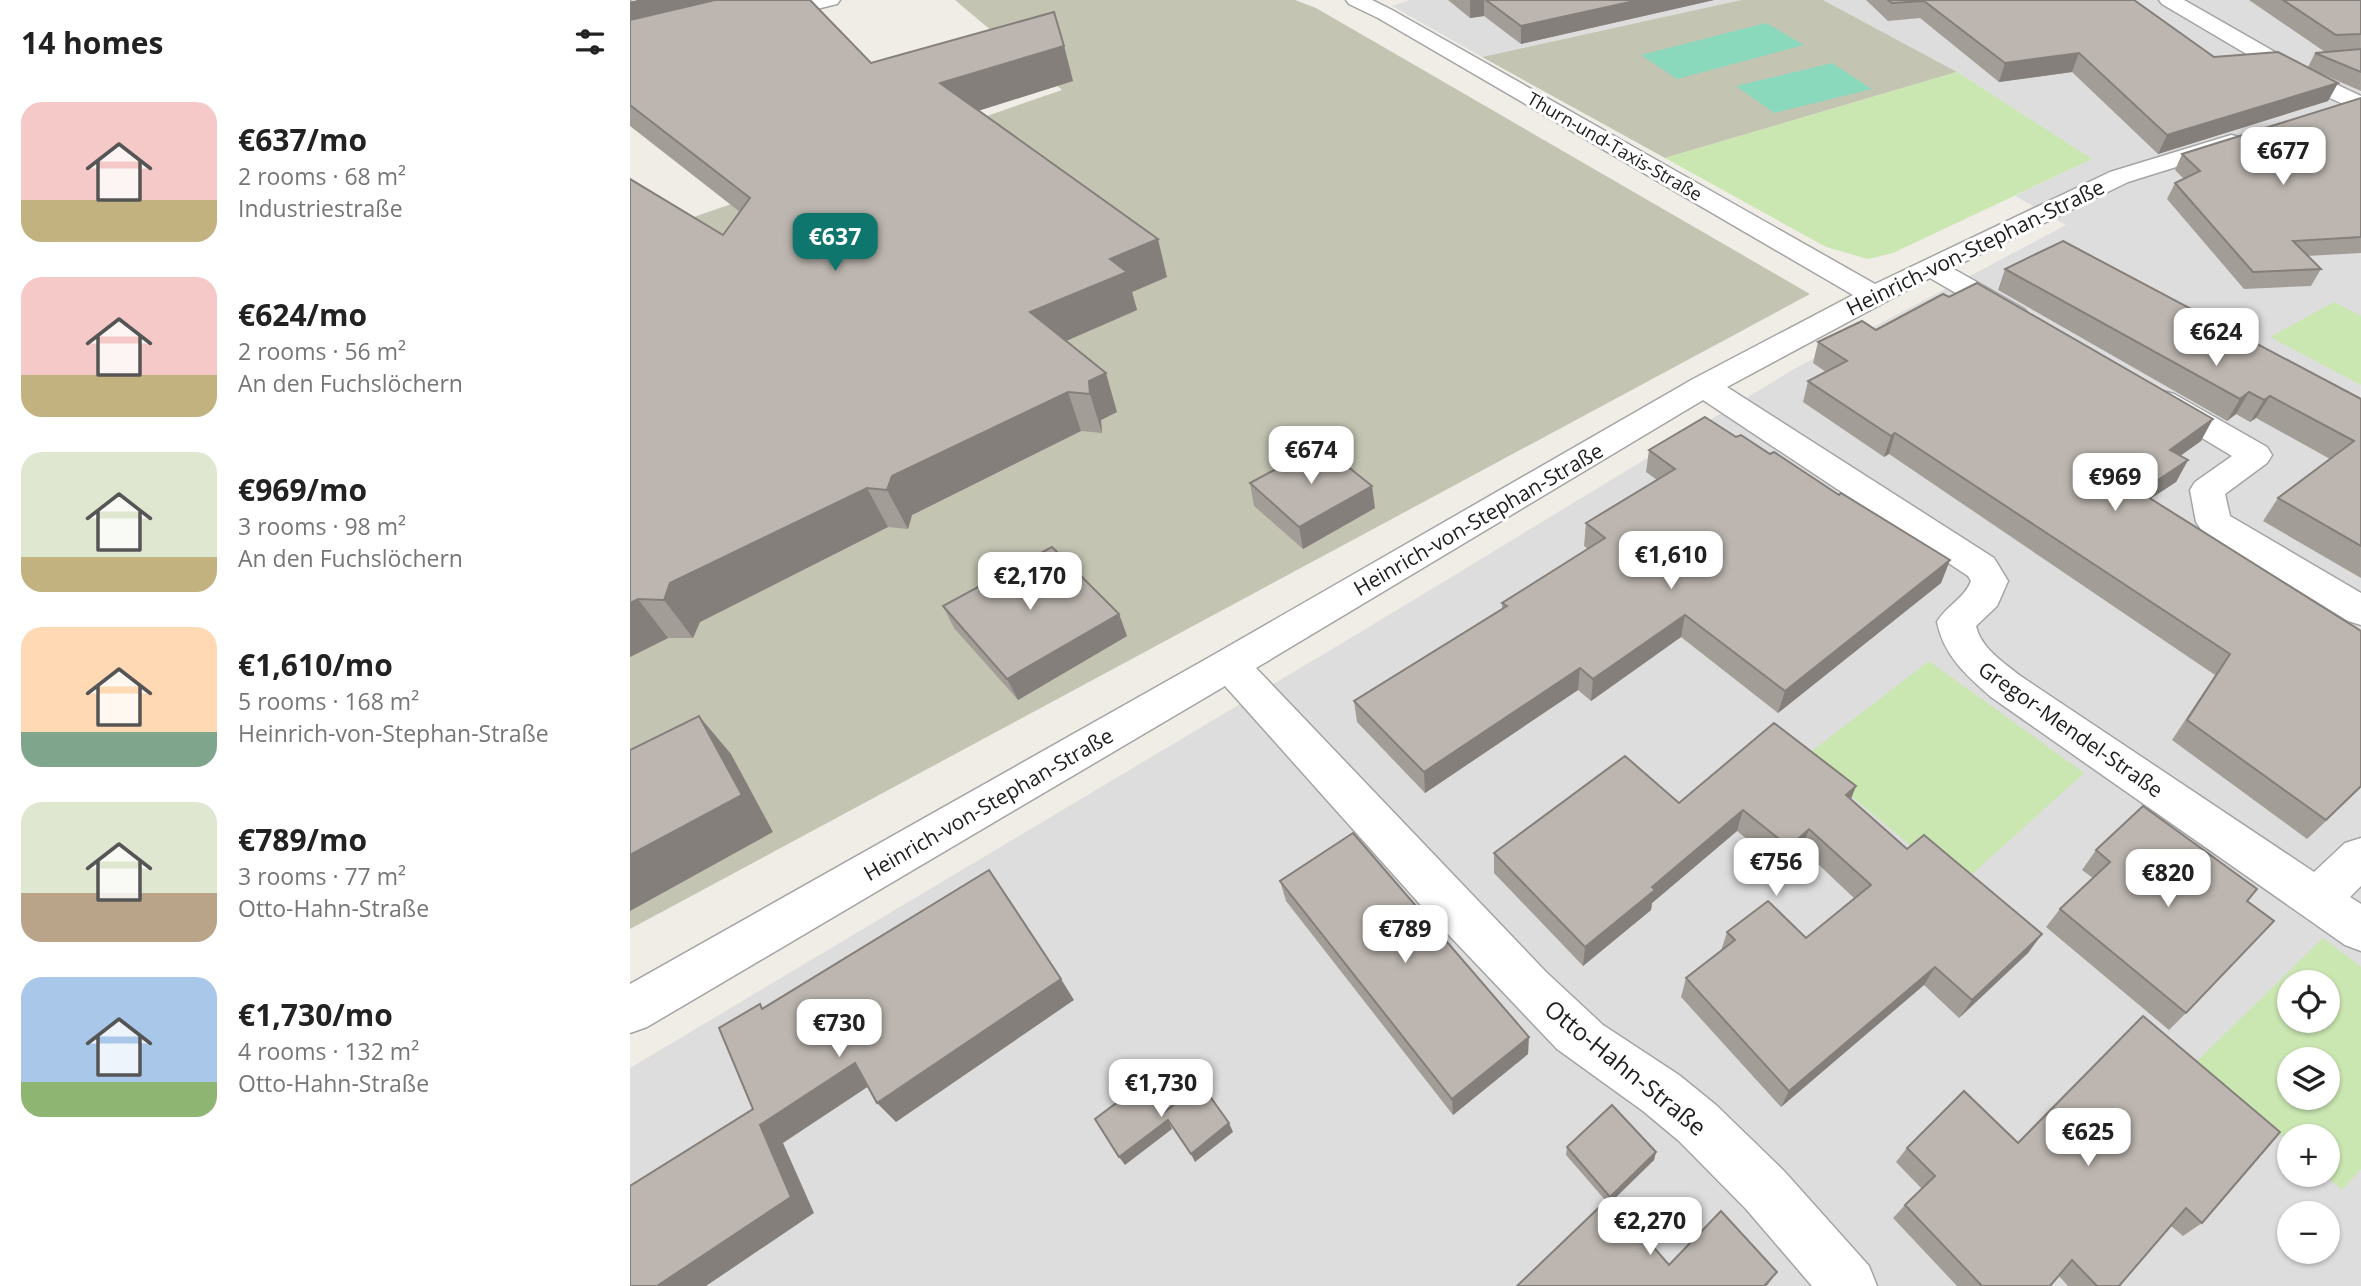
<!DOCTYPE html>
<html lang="en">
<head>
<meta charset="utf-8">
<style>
  body { margin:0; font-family:"Open Sans",sans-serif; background:#f6f6f6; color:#222; height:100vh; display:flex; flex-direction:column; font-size:26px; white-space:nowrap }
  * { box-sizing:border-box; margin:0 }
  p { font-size:23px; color:#767676 }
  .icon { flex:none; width:38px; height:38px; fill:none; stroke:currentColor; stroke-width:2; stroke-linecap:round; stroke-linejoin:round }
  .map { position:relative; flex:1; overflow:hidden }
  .details { display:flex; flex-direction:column; background:#fff; width:630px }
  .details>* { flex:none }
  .tools { position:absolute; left:1647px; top:970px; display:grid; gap:14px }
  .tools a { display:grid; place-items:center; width:63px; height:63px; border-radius:50%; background:#fff; box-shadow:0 2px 5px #0004; font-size:35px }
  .price { position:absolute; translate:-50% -60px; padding:0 16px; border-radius:14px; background:#fff; color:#222; font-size:23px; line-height:46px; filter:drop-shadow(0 2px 4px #0008) }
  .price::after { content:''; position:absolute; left:50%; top:42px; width:21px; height:16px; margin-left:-10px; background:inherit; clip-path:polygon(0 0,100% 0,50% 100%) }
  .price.active { background:#0f766e; color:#fff }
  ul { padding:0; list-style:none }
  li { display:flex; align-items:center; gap:21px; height:175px; padding:0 21px }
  li span { display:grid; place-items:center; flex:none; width:196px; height:140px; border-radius:21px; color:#555 }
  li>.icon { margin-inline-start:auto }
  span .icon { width:84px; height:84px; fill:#fffc; stroke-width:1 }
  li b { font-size:30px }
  h2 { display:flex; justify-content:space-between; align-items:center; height:84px; padding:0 21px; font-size:30px }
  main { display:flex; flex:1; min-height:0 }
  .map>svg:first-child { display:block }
  .residential { fill:#dedddd; fill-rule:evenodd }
  .construction { fill:#c4c4b3 }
  .grass { fill:#cae6b1; fill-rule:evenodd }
  .pitch { fill:#8bd9bd }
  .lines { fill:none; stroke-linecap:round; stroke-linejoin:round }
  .minor-casing { stroke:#a4a4a4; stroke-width:3 }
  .minor { fill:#fff; fill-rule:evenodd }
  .wall { fill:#a39d97 }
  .shaded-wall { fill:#847f7b }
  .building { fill:#bdb6b0; stroke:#847f7b; stroke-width:2 }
  .labels { text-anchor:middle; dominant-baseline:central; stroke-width:6; stroke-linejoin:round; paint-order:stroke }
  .far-street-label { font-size:18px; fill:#202020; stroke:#fff }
  .street-label { font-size:21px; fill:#202020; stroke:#fff }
  .near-street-label { font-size:24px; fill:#202020; stroke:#fff }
</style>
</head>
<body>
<main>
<section class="details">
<h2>14 homes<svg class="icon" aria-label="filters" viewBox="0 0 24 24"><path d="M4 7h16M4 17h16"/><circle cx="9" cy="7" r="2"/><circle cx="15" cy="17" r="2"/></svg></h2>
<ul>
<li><span style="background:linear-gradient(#f6c9c9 70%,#c2b280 0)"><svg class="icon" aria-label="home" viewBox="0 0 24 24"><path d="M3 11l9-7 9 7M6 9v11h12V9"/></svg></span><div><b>€637/mo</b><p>2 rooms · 68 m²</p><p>Industriestraße</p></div></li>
<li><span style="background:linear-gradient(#f6c9c9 70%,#c2b280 0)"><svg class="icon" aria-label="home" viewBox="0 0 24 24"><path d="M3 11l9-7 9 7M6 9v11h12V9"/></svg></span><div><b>€624/mo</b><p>2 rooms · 56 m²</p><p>An den Fuchslöchern</p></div></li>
<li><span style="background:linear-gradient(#dfe7d0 75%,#c2b280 0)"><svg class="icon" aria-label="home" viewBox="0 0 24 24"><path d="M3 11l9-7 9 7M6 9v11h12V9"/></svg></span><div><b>€969/mo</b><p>3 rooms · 98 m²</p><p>An den Fuchslöchern</p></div></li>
<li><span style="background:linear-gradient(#ffd9b3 75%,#7fa58c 0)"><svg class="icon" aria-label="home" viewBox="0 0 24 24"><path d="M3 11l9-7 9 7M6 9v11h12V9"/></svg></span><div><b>€1,610/mo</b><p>5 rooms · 168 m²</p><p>Heinrich-von-Stephan-Straße</p></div></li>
<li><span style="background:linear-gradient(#dfe7d0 65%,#b9a48a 0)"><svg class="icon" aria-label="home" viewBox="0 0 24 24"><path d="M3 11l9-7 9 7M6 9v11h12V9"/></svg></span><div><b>€789/mo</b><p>3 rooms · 77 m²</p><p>Otto-Hahn-Straße</p></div></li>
<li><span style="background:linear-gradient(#a9c7e8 75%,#8fb573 0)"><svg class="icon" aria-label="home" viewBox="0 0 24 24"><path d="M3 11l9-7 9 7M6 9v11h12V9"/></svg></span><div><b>€1,730/mo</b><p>4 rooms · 132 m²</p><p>Otto-Hahn-Straße</p></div></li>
</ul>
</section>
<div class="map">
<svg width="1731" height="1286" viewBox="0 0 1731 1286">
  <rect width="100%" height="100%" fill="#f0ede7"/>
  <g class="residential">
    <polygon points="780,0 1111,0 852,57 762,6"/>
    <path d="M1193 0H1731V1286H0V1068L724 636 1164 369 1436 225 1385 196 1461 159 1327 72ZM1659 982H1698V1020H1659ZM1659 1059H1698V1097H1659ZM1659 1136H1698V1174H1659ZM1659 1213H1698V1251H1659Z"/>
  </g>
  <g class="construction">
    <polygon points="325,0 665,0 686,8 1180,294 0,929 0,239 432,90"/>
    <polygon points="1111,0 1193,0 1327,72 1035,158 852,57"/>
  </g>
  <g class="grass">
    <polygon points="1327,72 1462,159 1263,253 1238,259 1196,247 1035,158"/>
    <polygon points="1704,302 1731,316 1731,385 1640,337"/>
    <polygon points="1299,661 1454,773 1329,886 1174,757"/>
    <path d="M1693 938 1731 967V1169L1712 1190 1694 1174H1698V1136H1659V1143L1567 1061ZM1659 982H1698V1020H1659ZM1659 1059H1698V1097H1659Z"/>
  </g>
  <g class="pitch">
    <polygon points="1136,23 1174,45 1047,79 1011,55"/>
    <polygon points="1202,63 1242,89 1144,113 1106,86"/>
  </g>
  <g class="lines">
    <g class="minor-casing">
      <g id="minor">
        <polygon points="174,0 210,0 207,4 134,22 127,20 124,16 127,12"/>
        <path d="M716 0H742L762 10 1245 284 1480 172 1601 135 1610 137 1613 142 1610 147 1498 182 1322 268 1394 309 1399 315 1394 321 1384 324 1374 321 1300 278 1097 387 1364 558 1378 581 1367 606 1346 626C1351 648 1372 661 1389 675L1684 872 1715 843 1731 838V886L1720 897 1731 904V951L1715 945 1361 697C1336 675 1314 656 1307 622 1316 606 1335 598 1341 581L1338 576 1073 400 626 668 916 972 973 1025 1049 1075 1086 1105 1154 1171 1239 1266 1247 1286H1182L1116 1209 1049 1141 1013 1111 927 1049 796 911 595 686 17 1027 0 1033V984L585 654 1063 379 1223 295 748 18 719 4Z"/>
        <polygon points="1529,0 1554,0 1680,72 1731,96 1731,112 1664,82 1532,4"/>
        <polygon points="1533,391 1544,394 1637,447 1642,455 1637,463 1595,494 1600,516 1731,593 1731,625 1718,621 1572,531 1566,522 1560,490 1565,482 1602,456 1522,408 1517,401 1522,394"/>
      </g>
    </g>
    <use href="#minor" class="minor"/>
  </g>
  <g class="wall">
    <polygon points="0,0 241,63 434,46 443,81 348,111 537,277 502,292 507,310 436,341 487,412 471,420 472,433 451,431 282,515 278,529 258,527 70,622 63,638 38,638 0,657 0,179 93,235 110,212 0,126"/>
    <polygon points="818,0 1084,0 891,44 854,16 840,18"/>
    <polygon points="1236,0 1504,0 1584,57 1678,67 1685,53 1695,52 1619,0 1731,0 1731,91 1683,70 1708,83 1698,101 1528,154 1442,72 1369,82 1290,18 1258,21"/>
    <polygon points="1731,98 1731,253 1677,256 1691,269 1681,286 1614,289 1537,199 1545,183 1554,179 1545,170 1552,154"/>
    <polygon points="1375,269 1731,399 1731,578 1633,521 1648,498 1700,459 1626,418 1620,422 1606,414 1597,421 1368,290"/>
    <polygon points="1246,330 1571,441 1550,456 1558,460 1546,482 1520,499 1731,787 1677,839 1542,740 1585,675 1259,454 1254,457 1173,402 1178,381 1196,372 1183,363 1188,342"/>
    <polygon points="1106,437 1140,454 1320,560 1311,583 1148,713 1051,637 961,701 948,690 795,793 727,722 724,701 872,609 872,603 958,549 954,546 956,523 1027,480 1016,472 1019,450"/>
    <polygon points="620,483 745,508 673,549 624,506"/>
    <polygon points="313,606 489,614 497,636 388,700 324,628"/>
    <polygon points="1221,799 1277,849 1412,934 1398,953 1329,1018 1294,985 1151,1107 1051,997 1056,978 1091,951 1097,932 1176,938 1224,898 1172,849 1151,867 1107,831 1022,903 1021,910 953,966 864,873 864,853 1049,803"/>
    <polygon points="1466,850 1617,901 1556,1013 1539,1030 1416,927 1430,909 1463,878 1452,870"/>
    <polygon points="650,881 898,1054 823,1115 656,901"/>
    <polygon points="1513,1016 1572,1223 1553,1236 1541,1226 1489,1286 1438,1286 1429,1276 1420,1286 1327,1286 1263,1218 1275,1205 1292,1189 1266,1162 1277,1148 1388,1143"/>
    <polygon points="937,1147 1026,1152 1024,1160 983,1200 1039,1265 1147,1272 1137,1286 887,1286 976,1201 936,1155"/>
  </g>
  <g class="shaded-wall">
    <polygon points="7,0 162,0 0,39 0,2"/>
    <polygon points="840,0 854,0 854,16 840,18"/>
    <polygon points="1009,0 1084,0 891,44 891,26"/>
    <polygon points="434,46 443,81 322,119 310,83"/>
    <polygon points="1449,53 1442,72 1369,82 1375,63"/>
    <polygon points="1708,83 1698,101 1528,154 1537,135"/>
    <polygon points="528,239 537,277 502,292 507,310 413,351 400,312 480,259"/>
    <polygon points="476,373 487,412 471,420 472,433 460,394 459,381"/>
    <polygon points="438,392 451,431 282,515 278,529 257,490 262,476"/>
    <polygon points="1619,392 1606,414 1597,421 1610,399"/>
    <polygon points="1640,396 1626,418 1620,422 1634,400"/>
    <polygon points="1583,419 1571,441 1529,471 1540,450"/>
    <polygon points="1265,433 1259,454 1254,457 1261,436"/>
    <polygon points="1558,460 1546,482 1498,513 1510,492"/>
    <polygon points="742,486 745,508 673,549 669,527"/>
    <polygon points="237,488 258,527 70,622 63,638 34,600 40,583"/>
    <polygon points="1320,560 1311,583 1148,713 1155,691"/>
    <polygon points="8,599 38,638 0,657 0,603"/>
    <polygon points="489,614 497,636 388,700 377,679"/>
    <polygon points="1055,615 1051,637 961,701 963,679"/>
    <polygon points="950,668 948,690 795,793 794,772"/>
    <polygon points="69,716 101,754 143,832 0,911 0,855"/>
    <polygon points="1226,786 1218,807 1216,795"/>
    <polygon points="1731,786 1731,787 1677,839 1696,820"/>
    <polygon points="1113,810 1107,831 1022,903 1021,910 953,966 955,947 1022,887"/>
    <polygon points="1179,829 1172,849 1151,867 1159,847"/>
    <polygon points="1412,934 1398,953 1329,1018 1342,1000"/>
    <polygon points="1305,967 1294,985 1151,1107 1159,1091"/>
    <polygon points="431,979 444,1000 266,1122 247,1103"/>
    <polygon points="899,1037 898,1054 823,1115 822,1099"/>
    <polygon points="225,1063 245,1082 153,1143 184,1213 76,1286 27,1286 130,1125"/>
    <polygon points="538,1120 542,1129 495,1165 489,1157"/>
    <polygon points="599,1123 603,1132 565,1162 561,1154"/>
    <polygon points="1026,1152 1024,1160 979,1204 980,1197"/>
  </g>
  <g class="building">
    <polygon points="85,0 180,0 241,63 424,12 434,46 310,83 528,239 480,259 497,272 400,312 476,373 459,381 460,394 438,392 262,476 257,490 237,488 40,583 34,600 8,599 0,603 0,179 93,235 120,198 0,105 0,20"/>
    <polygon points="856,0 1009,0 891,26"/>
    <polygon points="1258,0 1504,0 1584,57 1648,52 1708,83 1537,135 1449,53 1375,63 1294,1 1262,3"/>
    <polygon points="1653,0 1731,0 1731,34 1706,35"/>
    <polygon points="1731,49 1731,72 1685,53"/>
    <polygon points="1731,98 1731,237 1663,241 1691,269 1623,272 1545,183 1570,171 1552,154"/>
    <polygon points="1433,241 1731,399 1731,546 1648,498 1724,441 1640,396 1634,400 1619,392 1610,399 1375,269"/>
    <polygon points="1347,283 1583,419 1540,450 1558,460 1510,492 1731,631 1731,786 1696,820 1557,720 1600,654 1265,433 1261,436 1178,381 1217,361 1188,342 1232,321 1246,330 1313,294 1319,297"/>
    <polygon points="1075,417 1106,437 1111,435 1140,454 1144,452 1209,495 1211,493 1320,560 1155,691 1055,615 963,679 950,668 794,772 724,701 877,606 872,603 975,538 956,523 1045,469 1019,450"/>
    <polygon points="691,445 742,486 669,527 620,483"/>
    <polygon points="422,547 489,614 377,679 313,606"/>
    <polygon points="69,716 112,795 0,855 0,750"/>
    <polygon points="1144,723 1226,786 1216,795 1277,849 1294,835 1412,934 1342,1000 1305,967 1159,1091 1056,978 1105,940 1097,932 1138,901 1176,938 1241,885 1179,829 1159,847 1113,810 1022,887 1025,890 955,947 864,853 995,756 1049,803"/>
    <polygon points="1513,806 1627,889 1617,901 1644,921 1556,1013 1430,909 1480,862 1466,850"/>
    <polygon points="723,833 899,1037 822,1099 650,881"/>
    <polygon points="359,870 431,979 247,1103 225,1063 130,1125 161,1197 27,1286 0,1286 0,1186 123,1109 89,1028 130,1004 132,1009"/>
    <polygon points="1513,1016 1650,1132 1572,1223 1556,1208 1489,1286 1467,1286 1442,1260 1420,1286 1352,1286 1275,1205 1305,1176 1277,1148 1334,1091 1388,1143"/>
    <polygon points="513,1083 533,1113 571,1084 599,1123 561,1154 538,1120 489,1157 465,1119"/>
    <polygon points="982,1105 1026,1152 980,1197 937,1147"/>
    <polygon points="980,1197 1039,1265 1091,1211 1147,1272 1134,1286 887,1286"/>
  </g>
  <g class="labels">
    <g class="far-street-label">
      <text transform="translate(985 146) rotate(30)">Thurn-und-Taxis-Straße</text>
    </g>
    <g class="street-label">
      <text transform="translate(1345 247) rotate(-26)">Heinrich-von-Stephan-Straße</text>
      <text transform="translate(848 519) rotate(-30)">Heinrich-von-Stephan-Straße</text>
      <text transform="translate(1441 729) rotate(35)">Gregor-Mendel-Straße</text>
      <text transform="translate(358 804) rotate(-30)">Heinrich-von-Stephan-Straße</text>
    </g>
    <g class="near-street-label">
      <text transform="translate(996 1067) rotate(39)">Otto-Hahn-Straße</text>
    </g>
  </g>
</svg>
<div class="tools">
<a><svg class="icon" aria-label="locate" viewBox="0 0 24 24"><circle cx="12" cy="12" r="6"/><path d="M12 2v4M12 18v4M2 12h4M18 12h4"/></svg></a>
<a><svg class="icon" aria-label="layers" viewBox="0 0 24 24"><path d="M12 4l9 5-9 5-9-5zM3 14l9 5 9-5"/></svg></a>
<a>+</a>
<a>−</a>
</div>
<b class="price" style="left:1653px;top:187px">€677</b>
<b class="price active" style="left:205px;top:273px">€637</b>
<b class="price" style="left:1586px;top:368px">€624</b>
<b class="price" style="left:681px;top:486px">€674</b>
<b class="price" style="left:1485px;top:513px">€969</b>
<b class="price" style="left:1041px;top:591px">€1,610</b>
<b class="price" style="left:400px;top:612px">€2,170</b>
<b class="price" style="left:1146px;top:898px">€756</b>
<b class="price" style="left:1538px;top:909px">€820</b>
<b class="price" style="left:775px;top:965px">€789</b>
<b class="price" style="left:209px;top:1059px">€730</b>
<b class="price" style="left:531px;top:1119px">€1,730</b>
<b class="price" style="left:1458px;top:1168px">€625</b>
<b class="price" style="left:1020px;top:1257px">€2,270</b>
</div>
</main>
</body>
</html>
